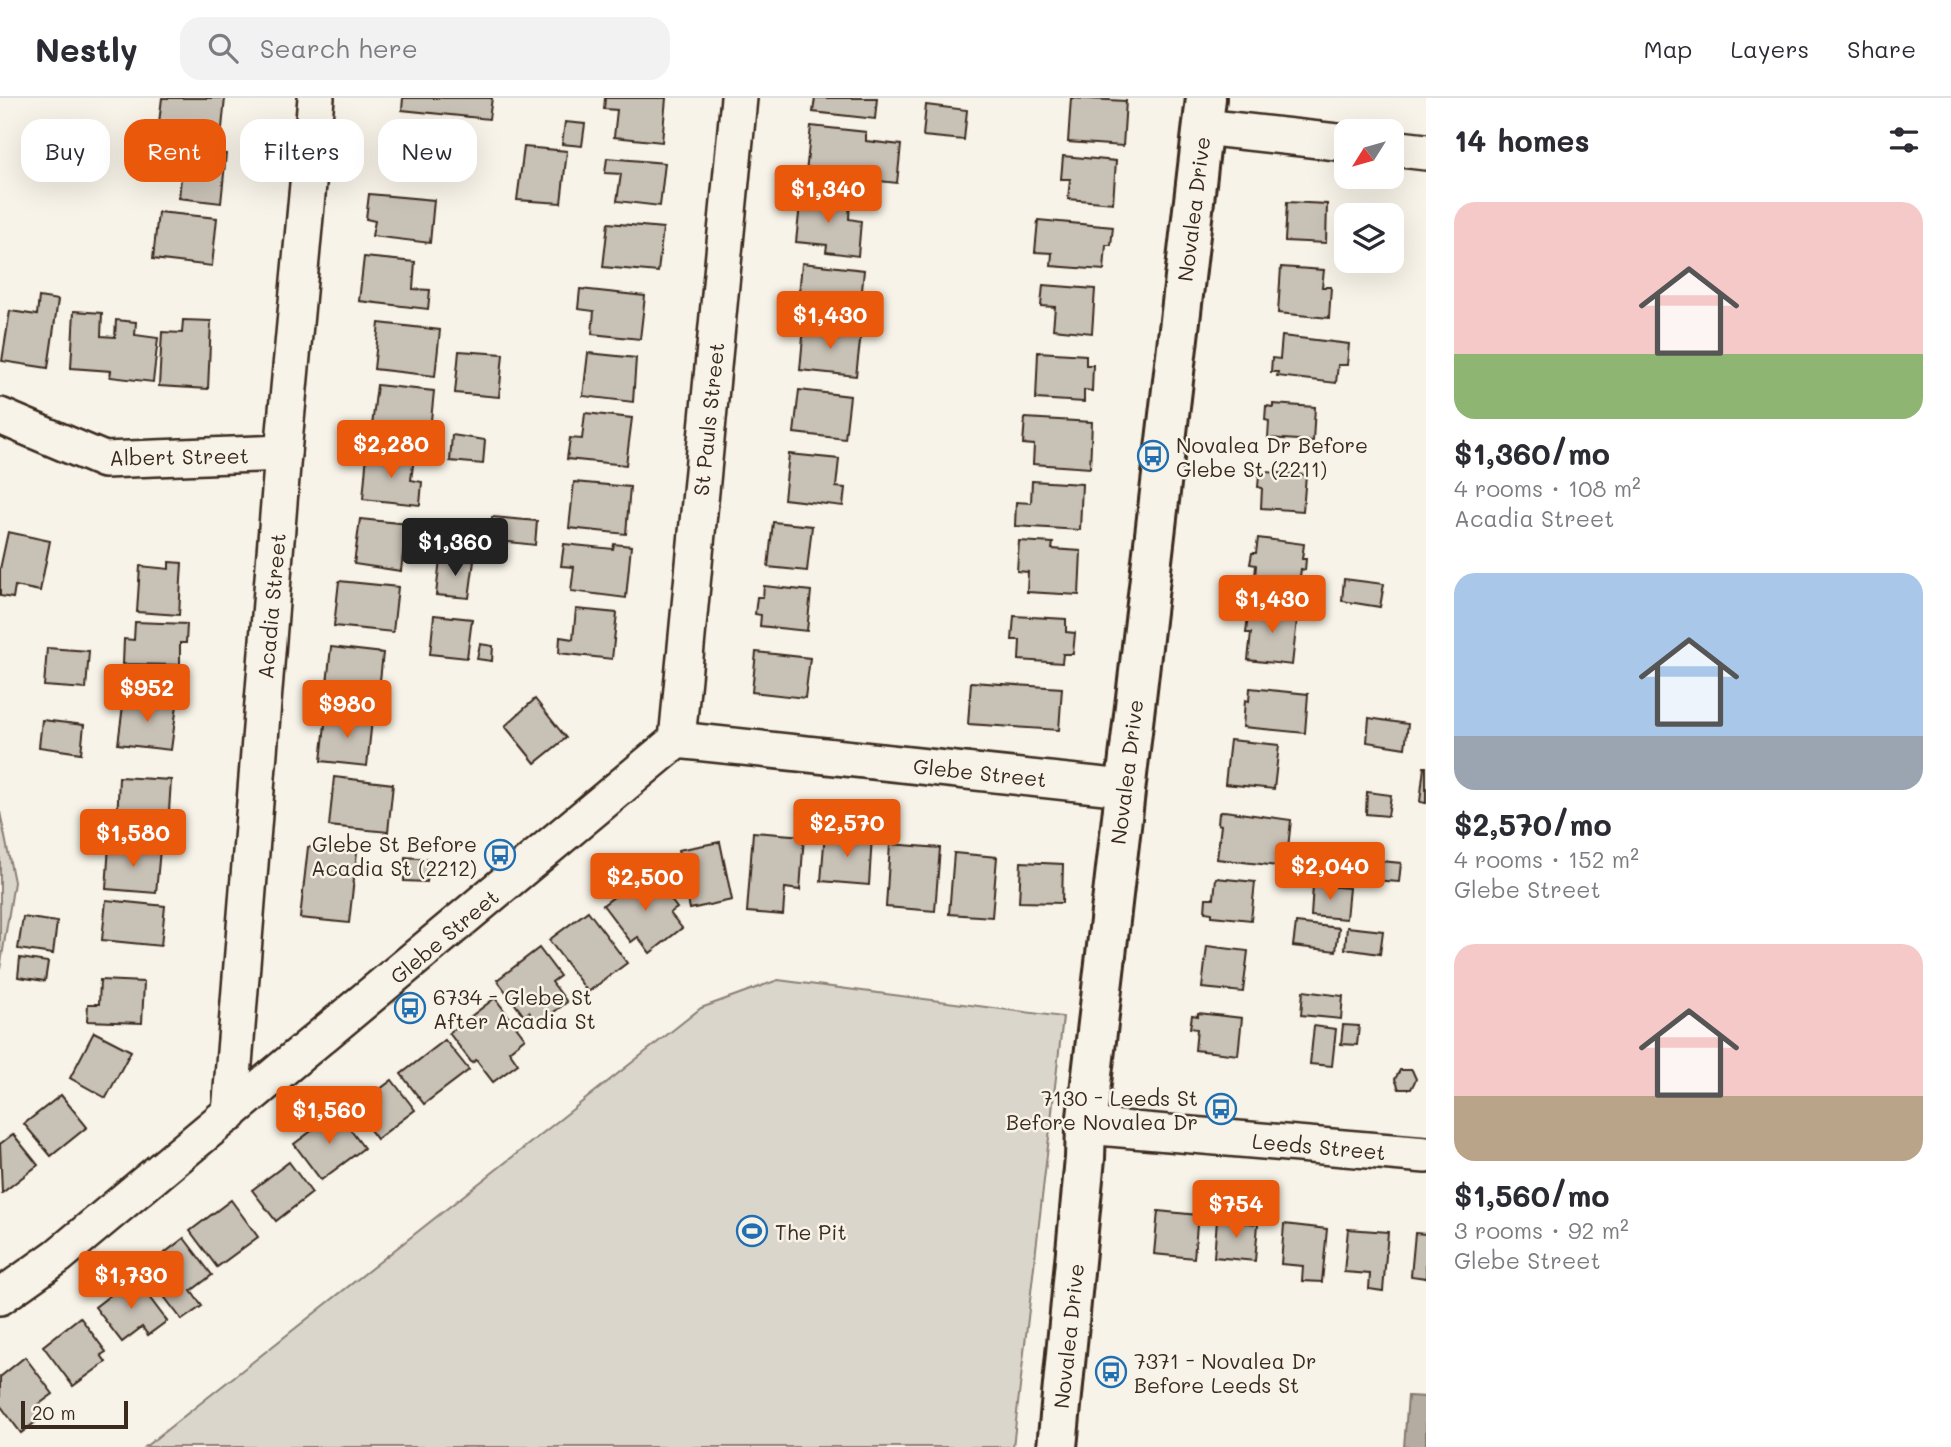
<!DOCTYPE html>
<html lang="en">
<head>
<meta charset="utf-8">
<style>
  body { margin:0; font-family:Mali,sans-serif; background:#f2f2f3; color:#2b2b33; height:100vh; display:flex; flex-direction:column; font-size:26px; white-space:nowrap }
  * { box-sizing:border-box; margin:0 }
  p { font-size:23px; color:#7c7c81 }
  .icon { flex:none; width:38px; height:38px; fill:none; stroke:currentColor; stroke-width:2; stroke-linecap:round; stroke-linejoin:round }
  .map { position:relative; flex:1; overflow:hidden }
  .side { display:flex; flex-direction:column; background:#fff; width:525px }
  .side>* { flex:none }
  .banner { position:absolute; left:21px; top:21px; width:665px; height:63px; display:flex; gap:14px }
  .needle { width:46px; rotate:233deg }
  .tools { position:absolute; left:1334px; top:21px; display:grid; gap:14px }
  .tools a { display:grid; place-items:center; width:70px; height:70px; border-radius:14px; background:#fff; box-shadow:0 7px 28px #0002; font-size:35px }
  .scale { position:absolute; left:21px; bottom:18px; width:107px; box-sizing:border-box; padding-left:7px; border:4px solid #3b2a1e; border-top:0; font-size:19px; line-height:24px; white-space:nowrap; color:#3b2a1e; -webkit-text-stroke:5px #f7f3e8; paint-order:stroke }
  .price { position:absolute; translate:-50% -60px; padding:0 16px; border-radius:7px; background:#ea580c; color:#fff; font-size:23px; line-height:46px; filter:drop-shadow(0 2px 4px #0008) }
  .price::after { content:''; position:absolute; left:50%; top:42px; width:21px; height:16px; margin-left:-10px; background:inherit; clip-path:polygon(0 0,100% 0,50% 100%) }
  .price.active { background:#222; color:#fff }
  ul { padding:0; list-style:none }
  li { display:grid; align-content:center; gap:14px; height:371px; padding:0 28px }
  li span { display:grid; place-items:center; height:217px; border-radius:21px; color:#555 }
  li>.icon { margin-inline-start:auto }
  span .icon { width:126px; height:126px; fill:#fffc; stroke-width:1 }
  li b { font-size:30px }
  h2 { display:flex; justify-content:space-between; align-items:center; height:84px; padding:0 28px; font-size:30px }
  .pill { padding:0 24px; border-radius:21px; background:#fff; box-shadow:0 7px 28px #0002; font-size:24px; line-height:63px }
  .pill.active { background:#ea580c; color:#fff }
  header { display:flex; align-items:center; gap:42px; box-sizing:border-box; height:98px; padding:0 35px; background:#fff; border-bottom:2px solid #e1e1e2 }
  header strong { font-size:33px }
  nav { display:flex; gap:38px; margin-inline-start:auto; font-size:24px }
  .search { width:490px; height:63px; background:#f2f2f3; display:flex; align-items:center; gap:18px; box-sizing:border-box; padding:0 24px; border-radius:21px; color:#7c7c81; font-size:26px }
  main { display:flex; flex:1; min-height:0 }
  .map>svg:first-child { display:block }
  .green { fill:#dbd6cb; stroke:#8b8074; stroke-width:2 }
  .water { fill:#b4aca0; stroke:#84786c; stroke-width:2 }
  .building { fill:#c8c1b6; stroke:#3b2a1e; stroke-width:2 }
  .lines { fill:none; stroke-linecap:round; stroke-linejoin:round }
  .minor-casing { stroke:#3b2a1e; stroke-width:40 }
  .tertiary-casing { stroke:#3b2a1e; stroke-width:44 }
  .minor { stroke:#f7f3e8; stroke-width:35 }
  .tertiary { stroke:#f7f3e8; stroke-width:38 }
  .labels { text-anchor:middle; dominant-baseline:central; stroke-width:5; stroke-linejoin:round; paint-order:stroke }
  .street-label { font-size:21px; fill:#3b2a1e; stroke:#f7f3e8 }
  .poi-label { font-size:21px; fill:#3b2a1e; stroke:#f7f3e8; text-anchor:start }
</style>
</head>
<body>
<header>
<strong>Nestly</strong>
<div class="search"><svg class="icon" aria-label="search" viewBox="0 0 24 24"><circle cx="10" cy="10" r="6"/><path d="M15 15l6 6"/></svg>Search here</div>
<nav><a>Map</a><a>Layers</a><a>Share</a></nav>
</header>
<main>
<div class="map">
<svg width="1426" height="1349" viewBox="0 0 1426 1349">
  <rect width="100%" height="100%" fill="#f7f3e8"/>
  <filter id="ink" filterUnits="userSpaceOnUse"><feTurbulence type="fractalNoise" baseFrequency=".0143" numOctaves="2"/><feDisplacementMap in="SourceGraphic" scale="14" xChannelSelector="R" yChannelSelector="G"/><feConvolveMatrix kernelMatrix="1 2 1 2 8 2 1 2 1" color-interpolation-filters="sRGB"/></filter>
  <g filter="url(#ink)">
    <g class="green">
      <polygon points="0,714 14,784 0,871"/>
      <polygon points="778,882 1063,919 1013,1349 145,1349 701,910"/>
    </g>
    <polygon class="water" points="1408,1298 1426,1299 1426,1349 1404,1349"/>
    <g class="building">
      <polygon points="162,0 225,0 221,40 158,33"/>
      <polygon points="403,0 492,0 489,21 402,12"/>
      <polygon points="605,0 666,0 662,44 614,39 617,12 604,11"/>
      <polygon points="815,0 877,0 875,21 813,14"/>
      <polygon points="1071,0 1126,3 1123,48 1068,44"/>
      <polygon points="926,7 967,12 964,42 923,38"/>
      <polygon points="565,24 585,26 582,48 562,46"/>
      <polygon points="811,28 866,34 866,43 901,47 897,85 806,75"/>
      <polygon points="389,31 447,37 442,82 397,77 399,59 386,57"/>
      <polygon points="524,49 567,53 561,105 517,102"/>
      <polygon points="171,51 226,56 221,105 179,100 182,70 169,69"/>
      <polygon points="1063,58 1116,63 1113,105 1068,101 1070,81 1061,81"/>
      <polygon points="607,60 665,65 660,108 617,103 621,76 605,75"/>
      <polygon points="369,96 434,102 430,145 372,138 375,123 366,121"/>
      <polygon points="801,97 850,102 849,121 861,123 858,158 826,154 827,147 796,144"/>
      <polygon points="1287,104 1327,106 1326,145 1285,143"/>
      <polygon points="158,114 217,120 212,168 153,161"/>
      <polygon points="1038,122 1113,129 1111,147 1106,147 1104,172 1051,168 1052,155 1035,154"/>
      <polygon points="608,125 663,130 658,174 603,169"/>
      <polygon points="364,159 415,164 413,191 430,192 428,211 359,203"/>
      <polygon points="802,165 864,172 859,223 797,217"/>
      <polygon points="1281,169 1324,172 1322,189 1331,189 1329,220 1278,215"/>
      <polygon points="1043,187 1095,191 1092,235 1053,231 1055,209 1041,208"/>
      <polygon points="580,191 645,198 640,241 592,236 594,213 578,211"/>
      <polygon points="39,199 58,202 48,270 2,263 10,213 37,217"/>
      <polygon points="74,213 102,215 101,238 115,239 116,222 136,224 135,237 158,240 153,284 110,279 111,273 71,270"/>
      <polygon points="183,222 211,223 208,291 159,288 162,234 182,235"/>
      <polygon points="379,225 440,232 435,278 374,271"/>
      <polygon points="804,228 861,235 856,278 800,272"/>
      <polygon points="1282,238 1349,246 1347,267 1338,267 1336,285 1277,278 1278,274 1271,274 1272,260 1280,261"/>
      <polygon points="459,253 503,256 499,299 455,295"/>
      <polygon points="1038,254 1086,257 1086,267 1093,267 1092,293 1084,292 1084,304 1036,301"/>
      <polygon points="588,255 636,260 633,304 583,298"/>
      <polygon points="377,287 434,293 429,342 371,336"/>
      <polygon points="799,292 850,298 845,341 794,335"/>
      <polygon points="1273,306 1315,309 1313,343 1268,340 1269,323 1265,322 1266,308 1273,309"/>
      <polygon points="585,315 632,320 626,367 567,361 570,340 582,341"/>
      <polygon points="1025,320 1092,324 1090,370 1033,366 1034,347 1023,346"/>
      <polygon points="452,337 485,342 483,366 450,363"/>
      <polygon points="367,355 414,360 411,382 422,384 420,407 363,401"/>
      <polygon points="789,356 839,361 836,389 845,390 843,408 784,401"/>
      <polygon points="1265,374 1306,377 1303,413 1261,410 1262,390 1258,389 1259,377 1265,377"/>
      <polygon points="1032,383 1082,386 1080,432 1015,428 1016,404 1031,405"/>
      <polygon points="574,384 630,389 626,436 569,430"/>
      <polygon points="492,419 537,423 535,447 490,442"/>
      <polygon points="360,421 418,427 416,447 404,447 401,473 354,466"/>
      <polygon points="773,424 812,428 807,473 768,469"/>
      <polygon points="8,434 50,443 40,493 15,488 13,500 0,498 0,471"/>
      <polygon points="1258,440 1304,446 1302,461 1306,461 1305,472 1301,471 1299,486 1255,480 1256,467 1250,466 1252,455 1256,455"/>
      <polygon points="1019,443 1053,445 1052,451 1081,453 1079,497 1027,494 1028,474 1017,473"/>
      <polygon points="564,446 613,451 614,446 631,448 626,500 571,493 574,469 561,468"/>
      <polygon points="440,460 474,463 469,500 436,497"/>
      <polygon points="169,464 182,465 179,517 137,514 140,468 169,471"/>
      <polygon points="1344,481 1384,486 1380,509 1342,503"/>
      <polygon points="339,483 398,489 393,534 334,528"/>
      <polygon points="764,488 811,493 807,533 760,528 761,517 755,516 757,499 763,499"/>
      <polygon points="1254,508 1298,513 1292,567 1248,562 1251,535 1246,535 1248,517 1253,518"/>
      <polygon points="576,511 617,515 612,561 559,555 560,539 573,541"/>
      <polygon points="434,517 472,521 467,560 430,556"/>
      <polygon points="1014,518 1066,521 1066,534 1075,535 1073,556 1063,556 1062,565 1019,562 1020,542 1012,542"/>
      <polygon points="135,524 187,526 186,545 180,545 180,567 123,566 124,541 134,542"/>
      <polygon points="480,546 493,548 492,563 477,561"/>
      <polygon points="331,549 383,555 378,601 326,595"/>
      <polygon points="47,550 89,553 86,591 44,588"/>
      <polygon points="756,554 810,560 805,600 752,594"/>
      <polygon points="971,584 1062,590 1059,632 968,626"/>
      <polygon points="1250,590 1308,596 1305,635 1243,629 1245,602 1249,603"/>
      <polygon points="124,600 177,607 171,652 118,646"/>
      <polygon points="535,601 566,640 535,665 505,628"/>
      <polygon points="326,617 372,622 367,668 321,663"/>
      <polygon points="1369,620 1408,626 1405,650 1367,644"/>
      <polygon points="42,622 84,627 81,655 39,649"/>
      <polygon points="1230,642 1279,647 1274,691 1225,686"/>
      <polygon points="1424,669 1426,669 1426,705 1420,704"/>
      <polygon points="119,679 171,682 168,729 117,726"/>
      <polygon points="334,679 393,686 388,734 329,728"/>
      <polygon points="1367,694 1391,697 1388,718 1366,716"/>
      <polygon points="1224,713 1291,722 1286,769 1217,761 1221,727 1218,726 1219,715"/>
      <polygon points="753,734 804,738 800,792 785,790 783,817 747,814"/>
      <polygon points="825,734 872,738 869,787 821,783"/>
      <polygon points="720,744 732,802 690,811 678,752"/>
      <polygon points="890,746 940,750 935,813 886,809"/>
      <polygon points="109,747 160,751 156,795 106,791"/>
      <polygon points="308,749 357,754 349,825 300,820"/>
      <polygon points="954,755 997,759 992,819 949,816"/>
      <polygon points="405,759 430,761 427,784 404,783"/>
      <polygon points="1360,761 1401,765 1399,784 1358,781"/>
      <polygon points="1021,764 1063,766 1062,805 1019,804"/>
      <polygon points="649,773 677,810 670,815 682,830 650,855 638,839 631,844 603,807"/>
      <polygon points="1216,780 1255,784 1251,822 1212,818 1212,815 1205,814 1206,800 1214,800"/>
      <polygon points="1313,787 1349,790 1346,821 1311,818"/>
      <polygon points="106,802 165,808 161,848 102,842"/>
      <polygon points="588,813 627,865 588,894 549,842"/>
      <polygon points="23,819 57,824 53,856 18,851"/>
      <polygon points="1296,825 1339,830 1336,853 1293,848"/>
      <polygon points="1347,829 1383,833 1380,856 1345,851"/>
      <polygon points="1207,848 1248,853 1243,894 1202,890"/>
      <polygon points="539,850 560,878 552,884 567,904 538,926 529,914 524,918 497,882"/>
      <polygon points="20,860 48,864 45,883 18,879"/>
      <polygon points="100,882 144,884 142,925 87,923 88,906 99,906"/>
      <polygon points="1303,893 1343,898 1341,921 1301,917"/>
      <polygon points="495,900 525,940 509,953 518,966 493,984 476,962 472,965 449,935"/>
      <polygon points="1198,915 1242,920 1238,957 1195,952 1197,931 1190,930 1192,917 1198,918"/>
      <polygon points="1343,927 1359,928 1357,947 1341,946"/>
      <polygon points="1314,928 1336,931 1332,968 1310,966"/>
      <polygon points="94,934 131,953 106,1000 70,980"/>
      <polygon points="445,942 469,972 424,1006 401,976"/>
      <polygon points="1400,972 1412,972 1416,981 1411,991 1399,991 1395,981"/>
      <polygon points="392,982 415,1012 377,1041 354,1011"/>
      <polygon points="61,997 87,1029 51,1058 24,1026"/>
      <polygon points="337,1014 364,1050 321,1082 294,1046"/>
      <polygon points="13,1036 38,1067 2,1095 0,1046"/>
      <polygon points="289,1064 312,1095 276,1123 252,1092"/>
      <polygon points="231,1102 258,1139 217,1169 190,1133"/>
      <polygon points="1158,1113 1198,1117 1194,1160 1154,1156"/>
      <polygon points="1217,1122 1258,1126 1255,1163 1214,1159"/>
      <polygon points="1284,1126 1327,1131 1322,1184 1302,1183 1303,1168 1281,1166"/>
      <polygon points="1348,1131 1388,1134 1383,1193 1369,1191 1370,1176 1344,1174"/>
      <polygon points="1415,1135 1426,1136 1426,1180 1411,1178"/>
      <polygon points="184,1140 212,1177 191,1193 202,1208 182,1222 146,1175 161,1164 158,1160"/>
      <polygon points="134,1179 167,1223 148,1237 142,1229 122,1244 95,1209"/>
      <polygon points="80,1219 106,1254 101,1257 106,1264 73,1288 43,1248"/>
      <polygon points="25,1259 53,1296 38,1307 45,1317 21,1335 0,1307 0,1279"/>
    </g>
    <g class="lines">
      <g class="minor-casing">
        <g id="minor">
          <polyline points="1203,29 1346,45"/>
          <polyline points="1391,50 1426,54"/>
          <polyline points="0,318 104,362 283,355"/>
          <polyline points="677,642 739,0"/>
          <polyline points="230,1016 283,355 316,0"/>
          <polyline points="1086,1028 1426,1057"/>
          <polyline points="0,1199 58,1158 677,642 1124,690"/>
        </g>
      </g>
      <g class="tertiary-casing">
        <polyline id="tertiary" points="1057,1349 1085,1060 1086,1028 1206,0"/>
      </g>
      <use href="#minor" class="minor"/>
      <use href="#tertiary" class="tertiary"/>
    </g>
  </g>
  <defs>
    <g id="bus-ring" transform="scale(1.575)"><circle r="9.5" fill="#f7f3e8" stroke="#1f6fb2" stroke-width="1.5"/><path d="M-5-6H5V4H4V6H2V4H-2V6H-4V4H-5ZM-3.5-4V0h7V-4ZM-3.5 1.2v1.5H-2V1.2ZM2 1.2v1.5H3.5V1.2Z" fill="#1f6fb2"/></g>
    <g id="stadium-ring" transform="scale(1.575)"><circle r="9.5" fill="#f7f3e8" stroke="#1f6fb2" stroke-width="1.5"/><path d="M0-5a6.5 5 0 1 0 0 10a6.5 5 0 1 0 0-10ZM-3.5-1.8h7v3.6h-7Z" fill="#1f6fb2"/></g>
  </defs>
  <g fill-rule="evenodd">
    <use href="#bus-ring" x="1153" y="358"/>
    <use href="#bus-ring" x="500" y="757"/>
    <use href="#bus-ring" x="410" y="910"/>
    <use href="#bus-ring" x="1221" y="1011"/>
    <use href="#stadium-ring" x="752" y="1133"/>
    <use href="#bus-ring" x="1111" y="1274"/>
  </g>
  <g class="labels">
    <g class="street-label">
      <text transform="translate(1193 111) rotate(-83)">Novalea Drive</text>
      <text transform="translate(708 321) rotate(-84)">St Pauls Street</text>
      <text transform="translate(179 358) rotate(-1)">Albert Street</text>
      <text transform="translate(271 508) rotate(-85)">Acadia Street</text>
      <text transform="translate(980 674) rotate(6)">Glebe Street</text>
      <text transform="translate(1126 674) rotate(-83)">Novalea Drive</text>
      <text transform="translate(444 838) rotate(-40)">Glebe Street</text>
      <text transform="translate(1319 1048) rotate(5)">Leeds Street</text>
      <text transform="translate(1068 1238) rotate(-84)">Novalea Drive</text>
    </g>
    <g class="poi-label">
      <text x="1176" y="346">Novalea Dr Before<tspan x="1176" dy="24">Glebe St (2211)</tspan></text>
      <text x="477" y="745" text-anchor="end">Glebe St Before<tspan x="477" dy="24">Acadia St (2212)</tspan></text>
      <text x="433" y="898">6734 - Glebe St<tspan x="433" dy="24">After Acadia St</tspan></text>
      <text x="1198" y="999" text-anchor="end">7130 - Leeds St<tspan x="1198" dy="24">Before Novalea Dr</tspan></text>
      <text x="775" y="1133">The Pit</text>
      <text x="1134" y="1262">7371 - Novalea Dr<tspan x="1134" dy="24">Before Leeds St</tspan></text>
    </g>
  </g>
</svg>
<div class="tools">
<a><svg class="needle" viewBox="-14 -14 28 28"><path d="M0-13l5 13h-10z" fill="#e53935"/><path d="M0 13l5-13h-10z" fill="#7c7c81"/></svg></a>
<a><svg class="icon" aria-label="layers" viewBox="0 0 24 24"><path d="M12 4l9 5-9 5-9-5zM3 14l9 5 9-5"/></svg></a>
</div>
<div class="scale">20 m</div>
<b class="price" style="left:828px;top:127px">$1,340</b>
<b class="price" style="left:830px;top:253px">$1,430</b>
<b class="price" style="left:391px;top:382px">$2,280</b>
<b class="price active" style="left:455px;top:480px">$1,360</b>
<b class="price" style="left:1272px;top:537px">$1,430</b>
<b class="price" style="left:147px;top:626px">$952</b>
<b class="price" style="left:347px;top:642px">$980</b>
<b class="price" style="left:847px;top:761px">$2,570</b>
<b class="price" style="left:133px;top:771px">$1,580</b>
<b class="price" style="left:1330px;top:804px">$2,040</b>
<b class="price" style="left:645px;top:815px">$2,500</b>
<b class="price" style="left:329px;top:1048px">$1,560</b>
<b class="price" style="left:1236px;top:1142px">$754</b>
<b class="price" style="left:131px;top:1213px">$1,730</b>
<div class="banner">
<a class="pill">Buy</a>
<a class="pill active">Rent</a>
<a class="pill">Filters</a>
<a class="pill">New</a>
</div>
</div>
<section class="side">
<h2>14 homes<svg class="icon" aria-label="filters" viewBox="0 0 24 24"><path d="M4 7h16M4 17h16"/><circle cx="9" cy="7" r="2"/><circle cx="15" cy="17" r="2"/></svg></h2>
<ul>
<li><span style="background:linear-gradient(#f6c9c9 70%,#8fb573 0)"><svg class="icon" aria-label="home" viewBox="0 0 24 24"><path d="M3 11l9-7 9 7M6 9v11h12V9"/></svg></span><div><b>$1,360/mo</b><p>4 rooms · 108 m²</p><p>Acadia Street</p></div></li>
<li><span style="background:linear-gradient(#a9c7e8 75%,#9aa5b1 0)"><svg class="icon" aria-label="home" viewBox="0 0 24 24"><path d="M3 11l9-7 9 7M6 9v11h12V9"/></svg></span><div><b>$2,570/mo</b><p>4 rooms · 152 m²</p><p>Glebe Street</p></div></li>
<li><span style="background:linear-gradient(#f6c9c9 70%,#b9a48a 0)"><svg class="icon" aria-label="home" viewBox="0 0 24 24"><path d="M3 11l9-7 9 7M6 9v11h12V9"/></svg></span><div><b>$1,560/mo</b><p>3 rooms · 92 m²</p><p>Glebe Street</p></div></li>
</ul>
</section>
</main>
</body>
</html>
